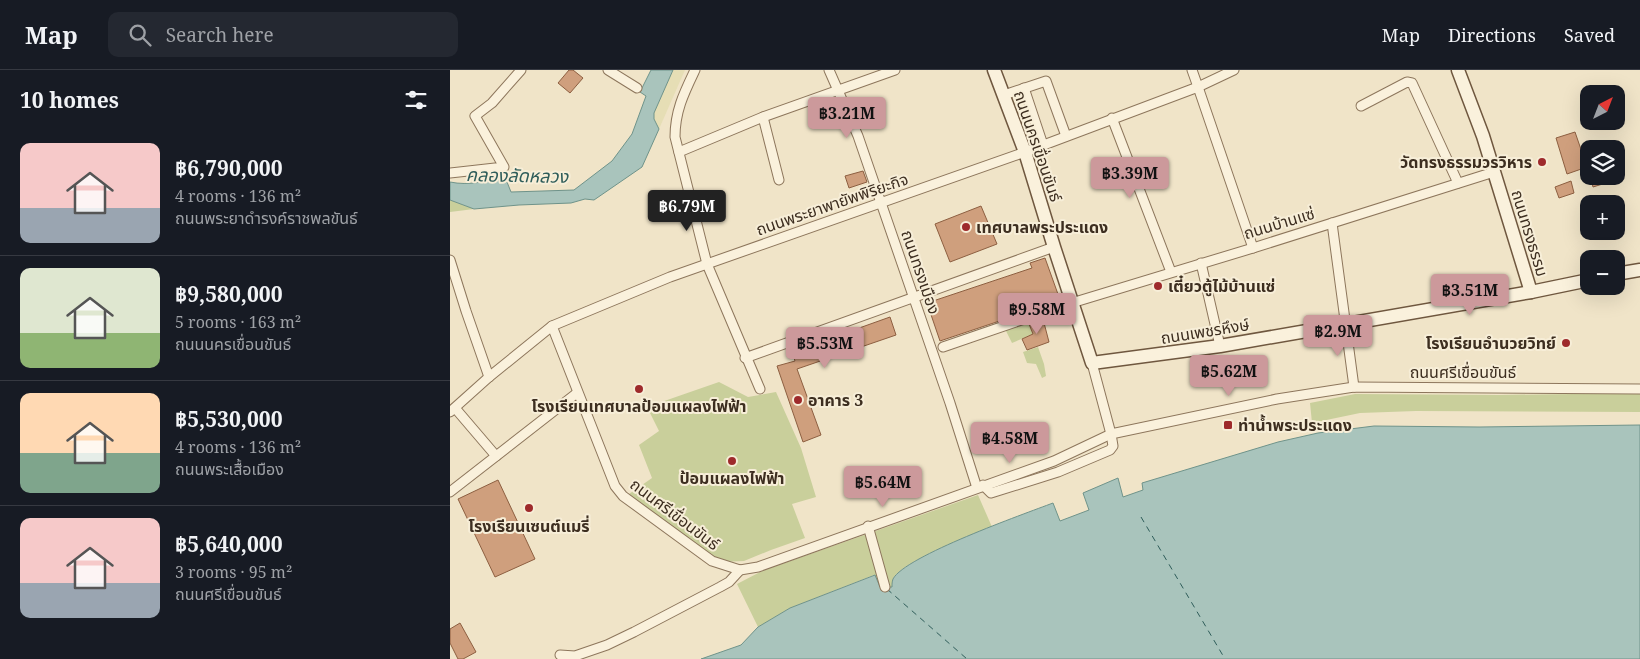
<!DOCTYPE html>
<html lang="en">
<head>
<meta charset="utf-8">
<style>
  body { margin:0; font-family:"Noto Serif","Noto Sans Thai",serif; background:#242831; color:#f1f3f6; height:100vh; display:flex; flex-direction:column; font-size:19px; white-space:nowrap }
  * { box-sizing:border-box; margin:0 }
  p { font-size:16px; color:#9ea1a6 }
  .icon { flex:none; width:28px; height:28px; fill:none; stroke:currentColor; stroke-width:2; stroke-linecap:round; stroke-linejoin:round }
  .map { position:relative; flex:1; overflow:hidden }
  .details { display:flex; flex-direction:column; background:#171b24; width:450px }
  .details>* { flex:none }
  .needle { width:32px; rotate:42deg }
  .tools { position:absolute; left:1130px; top:15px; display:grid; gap:10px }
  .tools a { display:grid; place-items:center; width:45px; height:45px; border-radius:10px; background:#171b24; box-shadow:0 5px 20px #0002; font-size:25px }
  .price { position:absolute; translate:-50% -42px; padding:0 11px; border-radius:5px; background:#cc999b; color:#111; font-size:16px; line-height:32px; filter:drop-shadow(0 1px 2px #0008) }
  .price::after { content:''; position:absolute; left:50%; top:30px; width:15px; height:11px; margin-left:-8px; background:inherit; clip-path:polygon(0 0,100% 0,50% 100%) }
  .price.on { background:#222; color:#fff }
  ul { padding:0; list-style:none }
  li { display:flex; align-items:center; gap:15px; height:125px; padding:0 20px }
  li+li { border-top:1px solid #363941 }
  li span { display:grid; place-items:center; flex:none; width:140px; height:100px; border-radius:10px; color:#555 }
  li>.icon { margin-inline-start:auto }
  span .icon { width:60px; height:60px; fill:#fffc; stroke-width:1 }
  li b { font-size:21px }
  h2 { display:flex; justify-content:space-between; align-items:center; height:60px; padding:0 20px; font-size:21px }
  header { display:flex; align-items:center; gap:30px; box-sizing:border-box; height:70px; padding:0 25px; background:#171b24; border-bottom:1px solid #363941 }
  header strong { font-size:24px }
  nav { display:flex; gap:28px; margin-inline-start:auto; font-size:18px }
  .search { width:350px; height:45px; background:#242831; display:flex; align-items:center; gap:12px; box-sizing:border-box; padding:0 18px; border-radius:10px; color:#9ea1a6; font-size:19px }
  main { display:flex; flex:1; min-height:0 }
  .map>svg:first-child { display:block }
  .farmland { fill:#e6deb5 }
  .green { fill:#c9cf9b }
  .water { fill:#a9c4bc; stroke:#6f938a }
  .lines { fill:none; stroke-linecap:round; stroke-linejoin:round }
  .ferry { stroke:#2f5d5a; stroke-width:1; stroke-dasharray:6 5; stroke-linecap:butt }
  .building { fill:#cf9f7d; stroke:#8d5f41 }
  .street-casing { stroke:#8d765c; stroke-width:11 }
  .secondary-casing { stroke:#6f573f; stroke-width:15 }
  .street { stroke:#faf1dc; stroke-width:9 }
  .secondary { stroke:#faf1dc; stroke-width:12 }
  .poi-dot { fill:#9e2a2b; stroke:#f7eed8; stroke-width:2 }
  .labels { text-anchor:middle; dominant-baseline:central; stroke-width:4; stroke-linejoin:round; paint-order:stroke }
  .street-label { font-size:16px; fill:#3d2e20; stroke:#f7eed8 }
  .poi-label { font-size:16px; font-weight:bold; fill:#3d2e20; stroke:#f7eed8; text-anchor:start }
  .water-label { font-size:18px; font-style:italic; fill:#2f5d5a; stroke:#f7eed8 }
</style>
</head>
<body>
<header>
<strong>Map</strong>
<div class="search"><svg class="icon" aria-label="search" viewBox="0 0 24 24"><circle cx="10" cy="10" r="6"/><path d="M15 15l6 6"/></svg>Search here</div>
<nav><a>Map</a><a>Directions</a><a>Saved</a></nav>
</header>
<main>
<section class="details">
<h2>10 homes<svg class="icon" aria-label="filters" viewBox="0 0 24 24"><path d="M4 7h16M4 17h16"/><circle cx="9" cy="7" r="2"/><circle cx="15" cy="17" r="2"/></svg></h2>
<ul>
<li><span style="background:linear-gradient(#f6c9c9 65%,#9aa5b1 0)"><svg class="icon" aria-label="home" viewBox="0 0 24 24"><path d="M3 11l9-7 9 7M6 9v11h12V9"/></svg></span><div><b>฿6,790,000</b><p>4 rooms · 136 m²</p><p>ถนนพระยาดำรงค์ราชพลขันธ์</p></div></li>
<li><span style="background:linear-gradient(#dfe7d0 65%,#8fb573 0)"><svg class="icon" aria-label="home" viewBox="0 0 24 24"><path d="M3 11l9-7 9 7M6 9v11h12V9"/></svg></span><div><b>฿9,580,000</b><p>5 rooms · 163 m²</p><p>ถนนนครเขื่อนขันธ์</p></div></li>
<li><span style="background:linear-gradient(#ffd9b3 60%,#7fa58c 0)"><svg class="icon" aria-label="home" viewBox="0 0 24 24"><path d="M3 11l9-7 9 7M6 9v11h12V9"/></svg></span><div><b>฿5,530,000</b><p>4 rooms · 136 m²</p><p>ถนนพระเสื้อเมือง</p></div></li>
<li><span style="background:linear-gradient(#f6c9c9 65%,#9aa5b1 0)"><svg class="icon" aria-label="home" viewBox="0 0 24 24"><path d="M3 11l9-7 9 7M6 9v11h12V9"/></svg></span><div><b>฿5,640,000</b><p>3 rooms · 95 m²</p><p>ถนนศรีเขื่อนขันธ์</p></div></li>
</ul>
</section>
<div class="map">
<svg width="1190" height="589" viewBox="0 0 1190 589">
  <rect width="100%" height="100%" fill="#f0e4c8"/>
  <polygon class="farmland" points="223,0 235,0 209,59 204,49 204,43"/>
  <g class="green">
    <polygon points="0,130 24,139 0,142"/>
    <polygon points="578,251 583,264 562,273 555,259"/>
    <polygon points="588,277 594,294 596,306 592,308 586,294 577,293 573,282"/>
    <polygon points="269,312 298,327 326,322 351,378 366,427 342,434 355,468 321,480 294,491 270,492 213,452 179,424 202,408 189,375 209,361 197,337"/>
    <polygon points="1190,323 1190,342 966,341 910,343 862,353 860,333 905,324 1049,325"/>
    <path d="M528 425 542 457C522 465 452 491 443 509 442 512 442 514 442 517H430L424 505 340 538 308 557 287 514 312 501Z"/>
  </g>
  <g class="water">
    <path d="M201 0H223L204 43V49L209 59 192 97 144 130 135 129 121 133 69 135 24 139 0 130V112C19 116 37 111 55 107L61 122 124 120 162 91 182 64 196 26 190 22Z"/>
    <path d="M1190 355V589H251L291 575 308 557 340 538 425 505 430 517H442C442 514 442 512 443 509 455 486 574 444 603 433L610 451 639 440 633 423 668 408 673 427 693 420 692 413 828 372 868 363 924 356 1029 357Z"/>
  </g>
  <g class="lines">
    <g class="ferry">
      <polyline points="691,447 775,589"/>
      <polyline points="437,519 517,589"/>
    </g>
  </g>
  <g class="building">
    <polygon points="119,0 123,0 133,8 120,23 108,13"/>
    <polygon points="1125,62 1137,97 1117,104 1106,68"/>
    <polygon points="413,101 417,112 399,118 395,106"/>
    <polygon points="1140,106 1172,106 1172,108 1143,117"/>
    <polygon points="1121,111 1124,123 1109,128 1105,117"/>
    <polygon points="531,136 547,174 500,192 485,154"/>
    <polygon points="595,188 609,227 609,231 490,271 477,233 582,198 580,193"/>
    <polygon points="440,247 446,265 347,299 371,365 353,372 327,296 345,291 342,282"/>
    <polygon points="593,249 599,272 577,280 572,269 583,264 579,254"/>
    <polygon points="48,410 85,489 45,507 8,429"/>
    <polygon points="10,553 26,582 13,589 8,589 0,573 0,559"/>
  </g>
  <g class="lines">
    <g class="street-casing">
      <g id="street">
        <polyline points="158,0 187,18"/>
        <path d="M245 0C234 23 225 41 225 67L257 194 310 319"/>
        <polyline points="379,0 408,66 500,333 527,418"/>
        <polyline points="742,0 748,17 784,0"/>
        <polyline points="574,18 593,75"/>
        <polyline points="554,25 596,11 616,66"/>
        <polyline points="911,36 957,12 962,13 1008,113"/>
        <polyline points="313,47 329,110"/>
        <polyline points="662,48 721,202"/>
        <polyline points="229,82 313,47 445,0"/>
        <polyline points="0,103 54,97 25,46 42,33 71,0"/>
        <polyline points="882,153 904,317"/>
        <polyline points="0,190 16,241 39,307"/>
        <polyline points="751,193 770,276"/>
        <polyline points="615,235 803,178 1044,102"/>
        <polyline points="102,256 165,416 173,426 262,491 290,500 308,497 604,391 661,364 827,329 904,317 1190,319"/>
        <polyline points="493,277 609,237"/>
        <polyline points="295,288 604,177"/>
        <polyline points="5,338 46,386"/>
        <polyline points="0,342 39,307 102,256 220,207 575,82 748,17 803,178"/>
        <polyline points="533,415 541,423 608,402 660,380 663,376 661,364 642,293"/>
        <polyline points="0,422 127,323"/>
        <polyline points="418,456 435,517"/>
        <polyline points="110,585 125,586 157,575 184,562 270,517 279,512 290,500"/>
      </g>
    </g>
    <g class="secondary-casing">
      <g id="secondary">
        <polyline points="544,0 575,82 604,177 642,293 770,276 1081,222 1139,210"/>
        <polyline points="1008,0 1033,66 1081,222"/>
        <polyline points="1166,204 1190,200"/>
      </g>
    </g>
    <use href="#street" class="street"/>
    <use href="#secondary" class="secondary"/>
  </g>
  <g class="poi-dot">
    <circle cx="1092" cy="92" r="5"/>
    <circle cx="516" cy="157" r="5"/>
    <circle cx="708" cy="216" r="5"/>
    <circle cx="1116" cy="273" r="5"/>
    <circle cx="189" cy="319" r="5"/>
    <circle cx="348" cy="330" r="5"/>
    <rect x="773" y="350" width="10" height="10" rx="2.5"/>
    <circle cx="282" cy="391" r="5"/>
    <circle cx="79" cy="438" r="5"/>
  </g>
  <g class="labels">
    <g class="street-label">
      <text transform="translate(588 76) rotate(71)">ถนนนครเขื่อนขันธ์</text>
      <text transform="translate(382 134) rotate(-19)">ถนนพระยาพายัพพิริยะกิจ</text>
      <text transform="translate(829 153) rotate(-17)">ถนนบ้านแซ่</text>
      <text transform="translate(1080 163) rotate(73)">ถนนทรงธรรม</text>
      <text transform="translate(471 202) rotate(71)">ถนนทรงเมือง</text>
      <text transform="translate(755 261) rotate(-9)">ถนนเพชรหึงษ์</text>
      <text x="1013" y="302">ถนนศรีเขื่อนขันธ์</text>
      <text transform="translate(225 444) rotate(37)">ถนนศรีเขื่อนขันธ์</text>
    </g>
    <g class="poi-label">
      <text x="1082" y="92" text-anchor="end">วัดทรงธรรมวรวิหาร</text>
      <text x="526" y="157">เทศบาลพระประแดง</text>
      <text x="718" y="216">เตี๋ยวตู้ไม้บ้านแซ่</text>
      <text x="1106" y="273" text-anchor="end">โรงเรียนอำนวยวิทย์</text>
      <text x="358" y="330">อาคาร 3</text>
      <text x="189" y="336" text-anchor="middle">โรงเรียนเทศบาลป้อมแผลงไฟฟ้า</text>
      <text x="788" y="355">ท่าน้ำพระประแดง</text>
      <text x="282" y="408" text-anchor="middle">ป้อมแผลงไฟฟ้า</text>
      <text x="79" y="456" text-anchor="middle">โรงเรียนเซนต์แมรี่</text>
    </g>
    <g class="water-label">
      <text transform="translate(67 105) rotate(1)">คลองลัดหลวง</text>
    </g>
  </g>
</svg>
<div class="tools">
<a><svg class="needle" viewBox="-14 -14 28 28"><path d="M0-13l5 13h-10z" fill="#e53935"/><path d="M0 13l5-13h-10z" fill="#9ea1a6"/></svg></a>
<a><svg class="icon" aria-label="layers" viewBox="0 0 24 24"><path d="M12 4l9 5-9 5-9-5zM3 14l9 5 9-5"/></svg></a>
<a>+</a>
<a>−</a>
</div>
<b class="price" style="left:397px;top:69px">฿3.21M</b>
<b class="price" style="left:680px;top:129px">฿3.39M</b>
<b class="price on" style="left:237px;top:162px">฿6.79M</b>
<b class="price" style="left:1020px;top:246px">฿3.51M</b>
<b class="price" style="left:587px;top:265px">฿9.58M</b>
<b class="price" style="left:888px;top:287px">฿2.9M</b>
<b class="price" style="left:375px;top:299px">฿5.53M</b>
<b class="price" style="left:779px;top:327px">฿5.62M</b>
<b class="price" style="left:560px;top:394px">฿4.58M</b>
<b class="price" style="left:433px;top:438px">฿5.64M</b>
</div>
</main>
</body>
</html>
